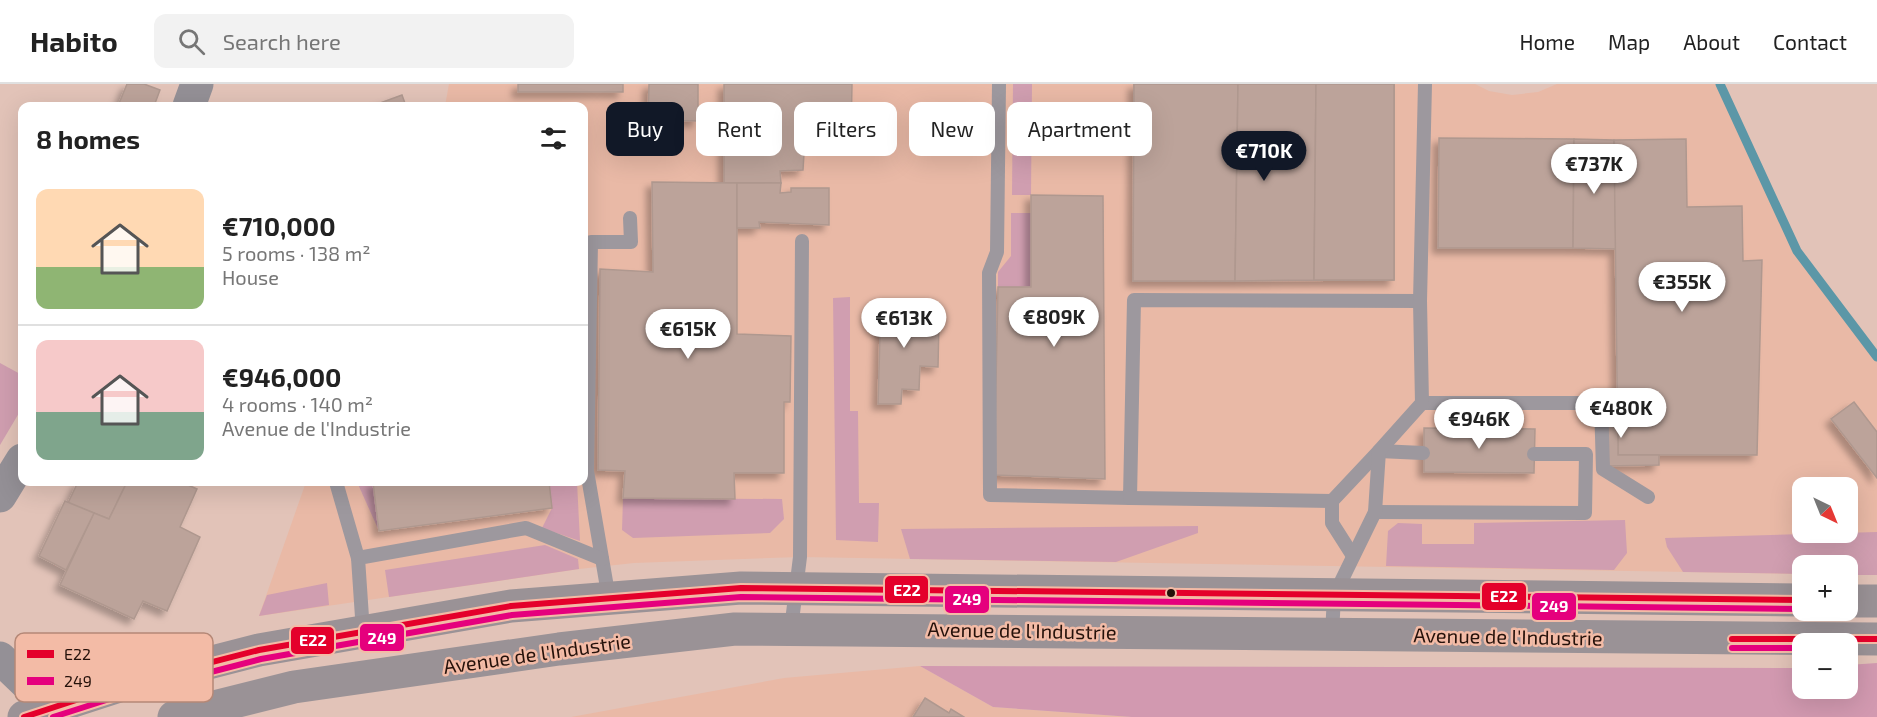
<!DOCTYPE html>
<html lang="en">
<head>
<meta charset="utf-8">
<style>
  body { margin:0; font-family:"Exo 2",sans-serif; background:#f2f2f2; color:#222; height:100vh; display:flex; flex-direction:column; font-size:22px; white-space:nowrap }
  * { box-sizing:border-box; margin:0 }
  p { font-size:20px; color:#767676 }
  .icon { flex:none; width:33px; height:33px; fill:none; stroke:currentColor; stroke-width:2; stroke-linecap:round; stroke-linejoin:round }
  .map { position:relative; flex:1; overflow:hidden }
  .panel { position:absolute; left:18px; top:18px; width:570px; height:384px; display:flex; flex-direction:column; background:#fff; border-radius:12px; box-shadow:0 6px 24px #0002 }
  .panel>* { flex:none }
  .hud { position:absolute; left:606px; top:18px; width:570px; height:54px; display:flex; gap:12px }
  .needle { width:39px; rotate:137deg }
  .controls { position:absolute; left:1792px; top:393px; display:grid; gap:12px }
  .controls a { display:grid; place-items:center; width:66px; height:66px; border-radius:12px; background:#fff; box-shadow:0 6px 24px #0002; font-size:30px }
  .price { position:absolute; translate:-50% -51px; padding:0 14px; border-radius:21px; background:#fff; color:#222; font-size:20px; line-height:39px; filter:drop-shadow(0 2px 3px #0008) }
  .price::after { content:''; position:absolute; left:50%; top:36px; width:18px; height:14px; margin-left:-9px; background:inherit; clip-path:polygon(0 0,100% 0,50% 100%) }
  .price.current { background:#111827; color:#fff }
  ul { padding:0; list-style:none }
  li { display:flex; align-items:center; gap:18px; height:150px; padding:0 18px }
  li+li { border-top:2px solid #e0e0e0 }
  li span { display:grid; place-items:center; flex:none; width:168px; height:120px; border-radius:12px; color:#555 }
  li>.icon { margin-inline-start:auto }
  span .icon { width:72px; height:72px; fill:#fffc; stroke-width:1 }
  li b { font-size:26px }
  h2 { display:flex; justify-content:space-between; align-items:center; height:72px; padding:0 18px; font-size:26px }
  .pill { padding:0 21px; border-radius:12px; background:#fff; box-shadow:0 6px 24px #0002; font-size:21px; line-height:54px }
  .pill.current { background:#111827; color:#fff }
  header { display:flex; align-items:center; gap:36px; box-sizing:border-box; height:84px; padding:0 30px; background:#fff; border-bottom:2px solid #e0e0e0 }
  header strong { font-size:28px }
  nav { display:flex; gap:33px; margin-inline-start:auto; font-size:21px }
  .search { width:420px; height:54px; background:#f2f2f2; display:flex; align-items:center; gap:15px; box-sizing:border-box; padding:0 21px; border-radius:12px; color:#767676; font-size:22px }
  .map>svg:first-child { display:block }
  .built { fill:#e9b9a6; fill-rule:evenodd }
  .green { fill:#d09eb0 }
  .forest { fill:#d299b0 }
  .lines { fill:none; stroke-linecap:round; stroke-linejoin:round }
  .stream { stroke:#5c97a7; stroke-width:9 }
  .building { fill:#bca39a; stroke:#af988f; stroke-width:1.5; filter:url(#shadow) }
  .lane { stroke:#9d989e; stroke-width:14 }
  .secondary { stroke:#949096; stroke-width:33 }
  .primary { stroke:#9a9296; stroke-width:33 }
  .bus-1-casing { stroke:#f3bba6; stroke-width:10 }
  .bus-2-casing { stroke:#f3bba6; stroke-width:10 }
  .bus-1 { stroke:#e4002b; stroke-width:6 }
  .bus-2 { stroke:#e5007d; stroke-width:6 }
  .bus-dot { fill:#25110a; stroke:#f3bba6; stroke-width:2 }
  .labels { text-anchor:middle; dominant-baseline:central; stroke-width:5; stroke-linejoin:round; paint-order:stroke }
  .street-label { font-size:20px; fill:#25110a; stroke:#f3bba6 }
  .key { fill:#f3bba6; stroke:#b58877; stroke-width:1.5 }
  .key-label { font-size:16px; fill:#25110a }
  .line-badge { stroke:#f3bba6; stroke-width:2 }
  .badge-label { font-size:16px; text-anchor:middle; font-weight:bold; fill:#fff }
</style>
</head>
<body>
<header>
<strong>Habito</strong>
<div class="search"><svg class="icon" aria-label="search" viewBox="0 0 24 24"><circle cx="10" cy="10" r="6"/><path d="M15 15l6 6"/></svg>Search here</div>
<nav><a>Home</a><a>Map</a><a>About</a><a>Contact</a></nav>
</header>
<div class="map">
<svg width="1877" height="633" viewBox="0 0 1877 633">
  <defs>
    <filter id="shadow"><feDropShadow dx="-5.5" dy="5.5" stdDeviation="3" flood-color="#0004"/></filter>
  </defs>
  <rect width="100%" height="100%" fill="#e2c3b8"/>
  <g class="built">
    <path d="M449 0H1475L1489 7 1512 11 1538 8 1557 0H1720L1797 167 1877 273V491H1848V482H1803V490L800 473 634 479 579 485 259 532 306 398H584V22H445ZM1803 404H1848V448H1803Z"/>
    <polygon points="920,582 993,623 1132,633 571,633 784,594"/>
  </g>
  <g class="green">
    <polygon points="1013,0 1032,0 1031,111 1012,111"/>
    <polygon points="1011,129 1031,129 1031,203 998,203 998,188 1011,172"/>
    <polygon points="850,213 850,327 858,327 859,419 879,419 878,458 836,456 833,214"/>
    <polygon points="0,279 22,291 22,324 0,361"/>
    <polygon points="357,398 373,398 379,447"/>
    <polygon points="549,398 577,398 580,457 542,444 552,424"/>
    <polygon points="623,414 782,415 784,435 770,449 633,454 622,446"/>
    <polygon points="1625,436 1627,469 1614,486 1386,482 1388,447 1398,439 1422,440 1422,460 1474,460 1474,439"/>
    <polygon points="1198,442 1198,449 1116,478 910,475 901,445"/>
    <polygon points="1877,448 1877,491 1848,491 1848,482 1803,482 1803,490 1683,488 1667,463 1665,454"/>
    <polygon points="545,461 578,475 579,485 389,513 385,486"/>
    <polygon points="327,499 329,521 259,532 267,511"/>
  </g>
  <polygon class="forest" points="1877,579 1877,633 1132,633 993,623 920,582 1803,584 1803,604 1848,604 1848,581"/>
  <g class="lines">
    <polyline class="stream" points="1720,0 1797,167 1877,273"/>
  </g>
  <g class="building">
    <polygon points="127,0 144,0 160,6 154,22 118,22"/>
    <rect x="518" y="0" width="105" height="8"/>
    <polygon points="649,0 698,0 698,37 648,36"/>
    <polygon points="724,0 852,0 851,53 805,53 803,86 780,87 781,99 724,99"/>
    <polygon points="1134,0 1394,0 1394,196 1133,197"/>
    <polygon points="1134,0 1238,0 1235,197 1133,197"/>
    <polygon points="1238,0 1316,0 1314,196 1235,197"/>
    <polygon points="1316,0 1394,0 1394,196 1314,196"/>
    <polygon points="402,11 406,22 372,22"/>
    <polygon points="1439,54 1574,55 1573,164 1438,164"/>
    <polygon points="1574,55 1614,56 1616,165 1573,164"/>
    <polygon points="1686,55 1687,123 1742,122 1743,177 1762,176 1757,371 1618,371 1614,56"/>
    <polygon points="652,98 737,99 737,250 791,252 790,318 784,318 784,389 734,389 735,415 623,414 625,387 598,386 600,185 653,188"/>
    <polygon points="737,99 781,99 780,109 791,108 791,104 829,104 829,141 759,138 760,144 737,144"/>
    <polygon points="1031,111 1103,112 1105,395 994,391 998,203 1031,203"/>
    <polygon points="881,217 919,218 918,238 939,239 938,283 920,282 919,306 902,305 901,320 878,320"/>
    <polygon points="1606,309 1618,309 1618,371 1659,371 1659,381 1607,382"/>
    <polygon points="1854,318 1877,348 1877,394 1831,335"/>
    <polygon points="1424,344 1535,345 1534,389 1424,388"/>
    <polygon points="78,398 127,398 109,435 68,419"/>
    <polygon points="127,398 181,398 197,405 180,443 200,453 167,527 143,517 134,535 60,501 94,429 109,435"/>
    <polygon points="373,398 549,398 552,424 379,447"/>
    <polygon points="65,417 94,429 66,486 39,472"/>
    <polygon points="925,614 949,629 951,625 964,633 913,633"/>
  </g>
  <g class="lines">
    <g class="lane">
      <polyline points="999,0 997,168 989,189 990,411 1130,414 1134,216 1420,217"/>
      <polyline points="1422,319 1601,319 1603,385 1648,413"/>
      <polyline points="336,398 358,474"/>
      <polyline points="1130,414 1332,417"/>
      <polyline points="1375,428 1585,429 1586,370 1534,370"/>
      <polyline points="1353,472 1332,439 1332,417 1379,367 1423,369"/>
      <polyline points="609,515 587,387 591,158 631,158 630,134"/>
      <polyline points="791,545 800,473 802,157"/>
      <polyline points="363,548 358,474 526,444 602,475"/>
      <polyline points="1332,550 1334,512 1375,428 1379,367 1422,319 1420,217 1425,0"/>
    </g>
    <g class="secondary">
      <polyline points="189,22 197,0"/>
      <polyline points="0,412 22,376"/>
      <polyline points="0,574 30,603 45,633"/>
    </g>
    <g class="primary">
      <polyline points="1848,517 1877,517"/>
      <polyline points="24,633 119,602 259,566 511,522 741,504 1803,516"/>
      <polyline points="174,633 294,603 559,565 735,545 1877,555"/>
    </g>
    <g class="bus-1-casing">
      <g id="bus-1">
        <polyline points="1732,555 1877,555"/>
        <polyline points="24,633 119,602 259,566 511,522 741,504 1803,516"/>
      </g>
    </g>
    <g class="bus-2-casing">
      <g id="bus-2">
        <polyline points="1732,564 1803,564"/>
        <polyline points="53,633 122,611 261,575 512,531 741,513 1803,525"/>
      </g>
    </g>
    <use href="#bus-1" class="bus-1"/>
    <use href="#bus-2" class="bus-2"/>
  </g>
  <circle class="bus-dot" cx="1171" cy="509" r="5"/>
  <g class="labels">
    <g class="street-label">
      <text transform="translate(1022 546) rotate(1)">Avenue de l'Industrie</text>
      <text transform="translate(1508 552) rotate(1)">Avenue de l'Industrie</text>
      <text transform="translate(537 569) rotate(-8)">Avenue de l'Industrie</text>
    </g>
  </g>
  <rect x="15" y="549" width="198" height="69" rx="9" class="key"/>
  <rect x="27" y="566" width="27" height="8" fill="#e4002b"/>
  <rect x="27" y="593" width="27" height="8" fill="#e5007d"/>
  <g class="key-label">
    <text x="64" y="576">E22</text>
    <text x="64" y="603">249</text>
  </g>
  <g class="line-badge">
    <rect x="884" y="491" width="45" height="29" rx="6" fill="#e4002b"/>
    <rect x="1481" y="498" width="46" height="29" rx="6" fill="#e4002b"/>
    <rect x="944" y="501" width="46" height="29" rx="6" fill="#e5007d"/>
    <rect x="1531" y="508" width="46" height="29" rx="6" fill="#e5007d"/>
    <rect x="359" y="539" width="46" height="29" rx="6" fill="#e5007d"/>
    <rect x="290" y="542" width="45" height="29" rx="6" fill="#e4002b"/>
  </g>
  <g class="badge-label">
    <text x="907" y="512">E22</text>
    <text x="1504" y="518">E22</text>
    <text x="967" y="521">249</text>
    <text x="1554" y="528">249</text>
    <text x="382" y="560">249</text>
    <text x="313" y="562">E22</text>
  </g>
</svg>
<div class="controls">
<a><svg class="needle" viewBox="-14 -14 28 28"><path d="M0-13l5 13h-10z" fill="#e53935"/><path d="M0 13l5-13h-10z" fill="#767676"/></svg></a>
<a>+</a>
<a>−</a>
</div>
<b class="price current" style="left:1264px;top:98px">€710K</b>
<b class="price" style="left:1594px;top:111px">€737K</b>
<b class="price" style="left:1682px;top:229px">€355K</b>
<b class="price" style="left:1054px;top:264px">€809K</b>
<b class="price" style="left:904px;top:265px">€613K</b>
<b class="price" style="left:688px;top:276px">€615K</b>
<b class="price" style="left:1621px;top:355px">€480K</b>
<b class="price" style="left:1479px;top:366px">€946K</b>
<div class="hud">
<a class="pill current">Buy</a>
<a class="pill">Rent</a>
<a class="pill">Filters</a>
<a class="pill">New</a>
<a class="pill">Apartment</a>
</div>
<section class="panel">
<h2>8 homes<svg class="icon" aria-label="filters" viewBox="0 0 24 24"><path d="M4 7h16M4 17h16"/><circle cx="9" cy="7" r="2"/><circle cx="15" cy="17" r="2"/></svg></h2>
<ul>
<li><span style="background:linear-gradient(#ffd9b3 65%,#8fb573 0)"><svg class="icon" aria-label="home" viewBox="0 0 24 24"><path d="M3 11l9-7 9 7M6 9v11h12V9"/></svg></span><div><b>€710,000</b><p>5 rooms · 138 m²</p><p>House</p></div></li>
<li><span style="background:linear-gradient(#f6c9c9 60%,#7fa58c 0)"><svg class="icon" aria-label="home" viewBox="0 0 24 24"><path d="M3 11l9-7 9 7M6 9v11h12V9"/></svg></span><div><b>€946,000</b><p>4 rooms · 140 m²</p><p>Avenue de l'Industrie</p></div></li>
</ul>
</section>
</div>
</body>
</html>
